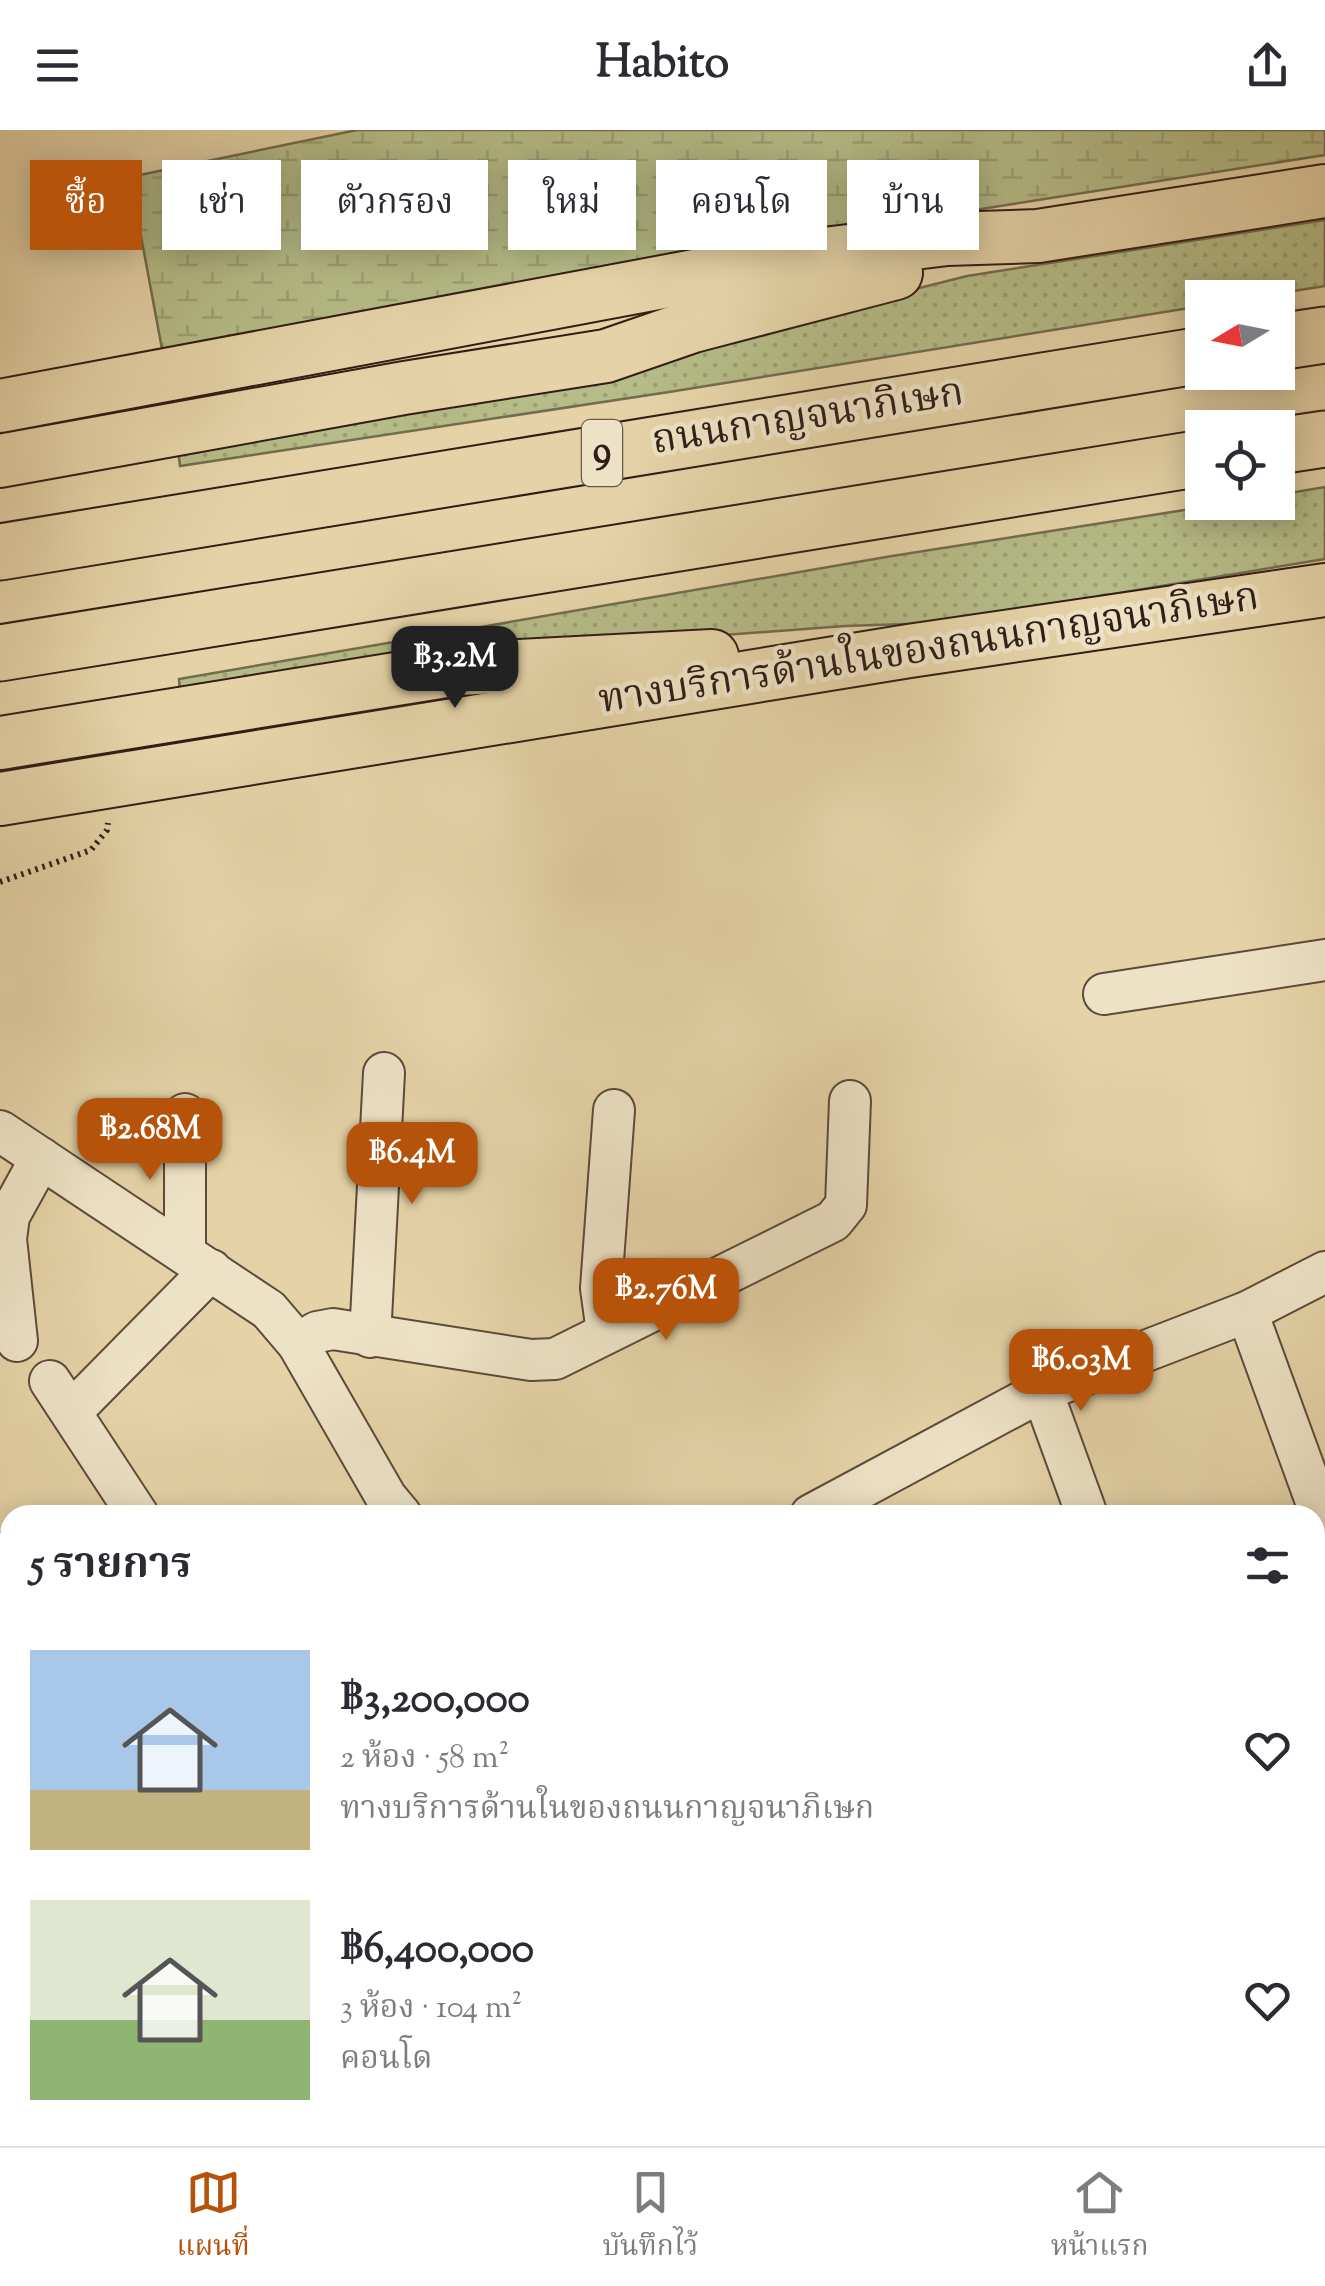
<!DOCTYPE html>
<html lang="th">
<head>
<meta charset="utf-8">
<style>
  body { margin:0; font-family:"Sorts Mill Goudy","Noto Serif Thai",serif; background:#f7f7f7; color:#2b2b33; height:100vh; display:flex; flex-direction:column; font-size:38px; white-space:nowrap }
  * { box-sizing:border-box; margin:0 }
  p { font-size:32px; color:#7c7c81 }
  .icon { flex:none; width:55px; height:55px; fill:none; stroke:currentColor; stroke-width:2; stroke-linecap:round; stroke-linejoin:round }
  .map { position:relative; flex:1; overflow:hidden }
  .side { position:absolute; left:0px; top:1375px; width:1325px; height:642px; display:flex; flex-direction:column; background:#fff; border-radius:30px 30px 0 0; box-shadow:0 5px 25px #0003 }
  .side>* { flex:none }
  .guide { position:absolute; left:30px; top:30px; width:1265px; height:90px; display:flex; gap:20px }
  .needle { width:65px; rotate:260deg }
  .controls { position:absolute; left:1185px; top:150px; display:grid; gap:20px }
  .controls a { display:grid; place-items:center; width:110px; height:110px; border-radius:0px; background:#fff; box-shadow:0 5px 25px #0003; font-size:50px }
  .price { position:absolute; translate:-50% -85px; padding:0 22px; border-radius:20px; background:#b45309; color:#fff; font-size:32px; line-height:65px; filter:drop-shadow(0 2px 5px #0008) }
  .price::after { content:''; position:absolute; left:50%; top:60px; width:30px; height:22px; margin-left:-15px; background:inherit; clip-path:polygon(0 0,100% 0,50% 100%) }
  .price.active { background:#222; color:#fff }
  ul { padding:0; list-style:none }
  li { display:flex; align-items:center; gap:30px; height:250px; padding:0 30px }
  li span { display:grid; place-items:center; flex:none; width:280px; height:200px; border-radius:0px; color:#555 }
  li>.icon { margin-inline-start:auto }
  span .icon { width:120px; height:120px; fill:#fffc; stroke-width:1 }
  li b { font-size:42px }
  h2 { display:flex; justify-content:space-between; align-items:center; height:120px; padding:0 30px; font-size:42px }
  .chip { padding:0 35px; border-radius:0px; background:#fff; box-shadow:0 5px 25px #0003; font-size:35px; line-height:90px }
  .chip.active { background:#b45309; color:#fff }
  header { display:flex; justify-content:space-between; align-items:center; height:130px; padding:0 30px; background:#fff; font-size:45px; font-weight:800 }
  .menu { display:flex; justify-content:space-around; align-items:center; height:140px; border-top:2px solid #e1e1e2; background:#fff; font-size:28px; color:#7c7c81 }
  .menu a { display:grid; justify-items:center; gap:5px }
  .menu .active { color:#b45309 }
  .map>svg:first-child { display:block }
  .grass { fill:url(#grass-dots); stroke:#736c4e; stroke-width:2.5 }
  .wetland { fill:url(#wetland-marsh); stroke:#736c4e; stroke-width:2.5 }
  .water { fill:url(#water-waves); stroke:#6e796f; stroke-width:2.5 }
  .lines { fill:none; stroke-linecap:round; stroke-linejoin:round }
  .canal { stroke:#96b7ab; stroke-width:35 }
  .minor-casing { stroke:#5e4a3a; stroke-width:44 }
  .major-casing { stroke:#311d16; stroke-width:56 }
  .highway-casing { stroke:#311d16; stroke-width:59 }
  .path { stroke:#311d16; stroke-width:6; stroke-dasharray:2.5 5; stroke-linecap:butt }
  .minor { stroke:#eee2c6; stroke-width:40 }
  .major { stroke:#e5d3a7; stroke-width:52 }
  .highway { stroke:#e5d3a7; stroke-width:55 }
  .labels { text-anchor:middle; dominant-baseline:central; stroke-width:9; stroke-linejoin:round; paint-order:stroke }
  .shield { fill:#eee2c6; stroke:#6a584b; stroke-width:2.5 }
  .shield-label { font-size:38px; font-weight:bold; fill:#311d16 }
  .street-label { font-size:40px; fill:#311d16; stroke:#eee2c6 }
</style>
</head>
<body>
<header><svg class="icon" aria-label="menu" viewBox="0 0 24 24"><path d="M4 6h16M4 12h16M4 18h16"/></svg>Habito<svg class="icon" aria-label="share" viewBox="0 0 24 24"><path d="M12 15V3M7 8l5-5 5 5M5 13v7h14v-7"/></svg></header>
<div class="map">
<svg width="1325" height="2016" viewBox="0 0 1325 2016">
  <defs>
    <pattern id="grass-dots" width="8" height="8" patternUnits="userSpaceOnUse" patternTransform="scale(2.5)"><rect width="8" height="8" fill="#b5bc87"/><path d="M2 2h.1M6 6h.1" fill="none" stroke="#9ca174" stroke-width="1.8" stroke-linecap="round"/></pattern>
    <pattern id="wetland-marsh" width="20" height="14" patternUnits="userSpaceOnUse" patternTransform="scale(2.5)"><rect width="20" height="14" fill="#b5bc87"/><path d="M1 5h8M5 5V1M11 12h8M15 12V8" fill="none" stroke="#9ca174"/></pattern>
    <pattern id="water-waves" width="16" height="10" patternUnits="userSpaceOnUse" patternTransform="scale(2.5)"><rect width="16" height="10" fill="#96b7ab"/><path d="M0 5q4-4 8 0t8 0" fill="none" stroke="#7b948a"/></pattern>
  </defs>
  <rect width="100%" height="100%" fill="#e5d3a7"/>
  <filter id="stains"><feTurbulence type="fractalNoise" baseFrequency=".002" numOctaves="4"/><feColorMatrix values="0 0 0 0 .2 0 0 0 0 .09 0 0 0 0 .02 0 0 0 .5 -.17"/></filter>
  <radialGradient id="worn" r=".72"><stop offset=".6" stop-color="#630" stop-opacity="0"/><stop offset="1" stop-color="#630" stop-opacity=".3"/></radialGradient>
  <g class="grass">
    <polygon points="1325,90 1325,156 1255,167 1202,168 1202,176 669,262 180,336 177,312 693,215 967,146"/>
    <polygon points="1325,357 1325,429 938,493 845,496 656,510 181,574 179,549 892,426 1229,373 1278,372 1278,365"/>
  </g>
  <polygon class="wetland" points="357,0 1325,0 1325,25 962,82 162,219 130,47"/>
  <polygon class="water" points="0,1799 10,1884 10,2008 25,2008 26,2016 0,2016"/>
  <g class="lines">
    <g class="canal">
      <polyline points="0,1430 10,1446"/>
      <polyline points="431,2008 530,2012 634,2008"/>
      <polyline points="898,2008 979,2016"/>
      <polyline points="104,2016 106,2008"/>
    </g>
    <g class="minor-casing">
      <g id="minor">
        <polyline points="1104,864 1325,830"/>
        <polyline points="0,1001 269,1180 298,1214 386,1367 401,1385"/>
        <polyline points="185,1123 185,984"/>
        <polyline points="1247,1182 1325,1396"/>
        <polyline points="607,1202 601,1158 614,980"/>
        <polyline points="370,1207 384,943"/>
        <polyline points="17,1211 6,1109 9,1086 41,1028"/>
        <polyline points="298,1214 317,1202 333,1199 531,1230 555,1229 833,1091 846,1075 850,971"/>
        <polyline points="50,1251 138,1385"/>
        <polyline points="1042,1261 1087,1385"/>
        <polyline points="71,1282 211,1140"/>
        <polyline points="811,1385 1042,1261 1247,1182 1325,1142"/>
        <polyline points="4,1700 10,1743"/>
        <polyline points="47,2008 47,2016"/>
        <polyline points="1006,2008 1012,2016"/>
        <polyline points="1278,2008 1325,2010"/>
      </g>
    </g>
    <g class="major-casing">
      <g id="major">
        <polyline points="0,276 791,128 947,109 1038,106 1325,61"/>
        <polyline points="0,331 404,258 606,226 693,196 896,143"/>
        <polyline points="0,613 458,539 712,526"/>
        <polyline points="0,669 909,521 1325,460"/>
      </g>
    </g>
    <g class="highway-casing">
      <g id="highway">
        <polyline points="1278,212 1325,205"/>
        <polyline points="1278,316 1325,309"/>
        <polyline points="0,422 1202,225"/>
        <polyline points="0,523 1202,328"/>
      </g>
    </g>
    <g class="path">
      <polyline points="0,752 91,720 107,700 108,693"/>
      <polyline points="0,1401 10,1416"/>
      <polyline points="1195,2008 1244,2011"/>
    </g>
    <use href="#minor" class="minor"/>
    <use href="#major" class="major"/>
    <use href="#highway" class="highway"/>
  </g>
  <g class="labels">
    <rect class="shield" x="582" y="290" width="40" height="66" rx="8"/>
    <g class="shield-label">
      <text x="602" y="323">9</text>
    </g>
    <g class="street-label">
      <text transform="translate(808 289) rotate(-9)">ถนนกาญจนาภิเษก</text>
      <text transform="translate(929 521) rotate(-9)">ทางบริการด้านในของถนนกาญจนาภิเษก</text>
    </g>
  </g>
  <rect width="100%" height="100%" filter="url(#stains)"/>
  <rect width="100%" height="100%" fill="url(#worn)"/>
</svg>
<div class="controls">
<a><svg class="needle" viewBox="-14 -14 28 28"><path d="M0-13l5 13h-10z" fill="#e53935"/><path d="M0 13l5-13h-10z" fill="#7c7c81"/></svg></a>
<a><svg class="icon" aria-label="locate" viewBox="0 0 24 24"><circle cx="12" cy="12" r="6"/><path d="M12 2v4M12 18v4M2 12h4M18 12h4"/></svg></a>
</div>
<b class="price active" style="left:455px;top:581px">฿3.2M</b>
<b class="price" style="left:150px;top:1053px">฿2.68M</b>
<b class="price" style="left:412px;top:1077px">฿6.4M</b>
<b class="price" style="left:666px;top:1213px">฿2.76M</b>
<b class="price" style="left:1081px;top:1284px">฿6.03M</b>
<div class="guide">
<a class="chip active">ซื้อ</a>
<a class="chip">เช่า</a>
<a class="chip">ตัวกรอง</a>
<a class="chip">ใหม่</a>
<a class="chip">คอนโด</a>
<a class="chip">บ้าน</a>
</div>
<section class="side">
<h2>5 รายการ<svg class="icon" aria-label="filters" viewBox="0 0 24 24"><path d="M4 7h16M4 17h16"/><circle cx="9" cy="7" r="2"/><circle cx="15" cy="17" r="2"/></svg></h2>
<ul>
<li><span style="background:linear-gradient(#a9c7e8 70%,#c2b280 0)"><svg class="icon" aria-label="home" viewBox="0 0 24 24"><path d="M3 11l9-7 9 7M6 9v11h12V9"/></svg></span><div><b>฿3,200,000</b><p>2 ห้อง · 58 m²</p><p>ทางบริการด้านในของถนนกาญจนาภิเษก</p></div><svg class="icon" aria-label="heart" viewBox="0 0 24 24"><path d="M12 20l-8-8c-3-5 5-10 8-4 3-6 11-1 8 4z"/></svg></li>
<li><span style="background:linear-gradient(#dfe7d0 60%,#8fb573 0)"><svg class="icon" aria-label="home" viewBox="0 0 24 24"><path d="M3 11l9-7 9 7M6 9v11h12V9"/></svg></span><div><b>฿6,400,000</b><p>3 ห้อง · 104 m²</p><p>คอนโด</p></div><svg class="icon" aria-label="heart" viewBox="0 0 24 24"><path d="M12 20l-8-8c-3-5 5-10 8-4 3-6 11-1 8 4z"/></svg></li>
</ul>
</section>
</div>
<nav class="menu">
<a class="active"><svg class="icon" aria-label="map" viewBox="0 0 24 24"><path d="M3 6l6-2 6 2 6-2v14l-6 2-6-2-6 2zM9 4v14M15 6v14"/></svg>แผนที่</a>
<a><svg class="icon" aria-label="saved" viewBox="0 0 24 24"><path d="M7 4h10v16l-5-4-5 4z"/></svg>บันทึกไว้</a>
<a><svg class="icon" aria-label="home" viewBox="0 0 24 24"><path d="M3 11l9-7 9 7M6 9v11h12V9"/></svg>หน้าแรก</a>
</nav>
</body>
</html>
